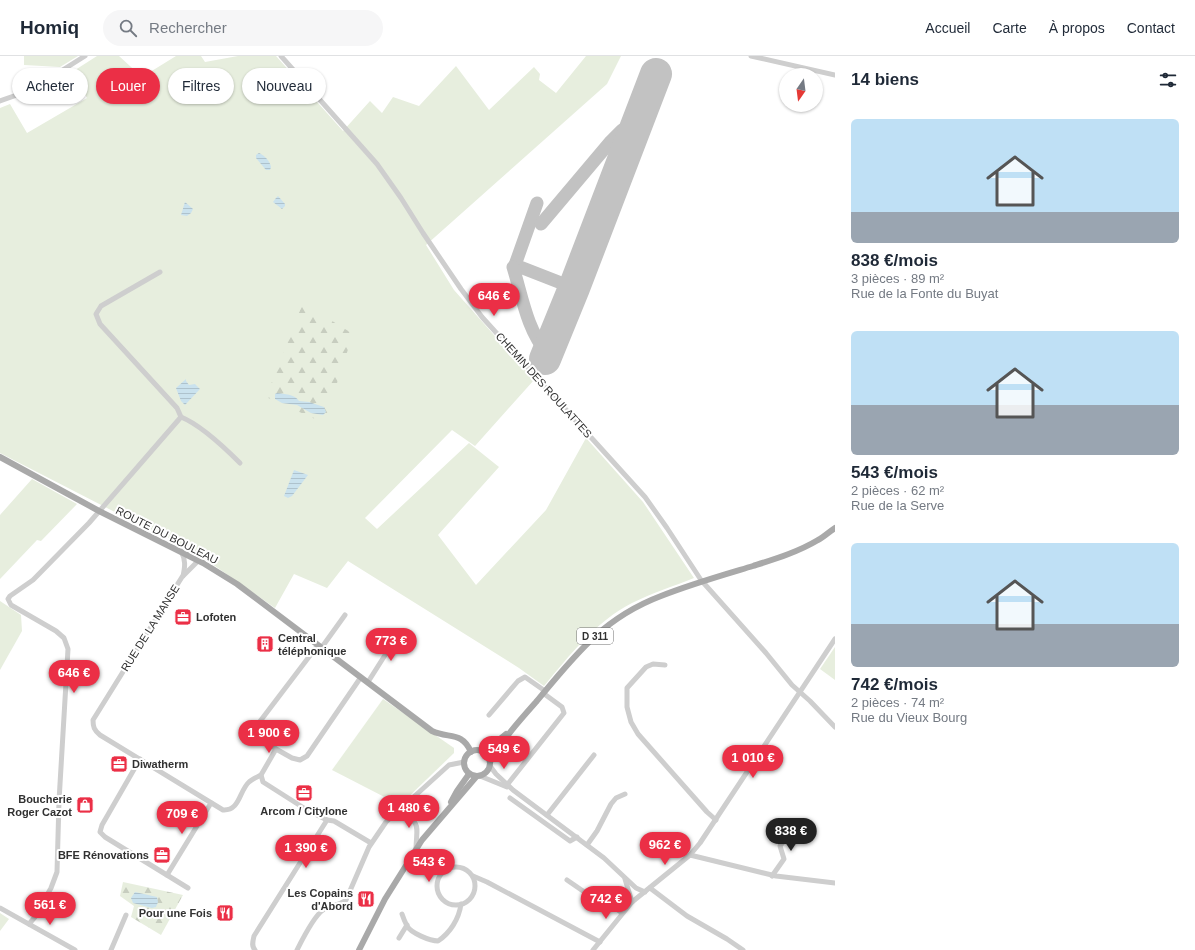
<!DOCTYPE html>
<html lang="fr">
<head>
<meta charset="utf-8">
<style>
  body { margin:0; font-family:Arial,sans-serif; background:#f6f6f7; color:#1f2937; height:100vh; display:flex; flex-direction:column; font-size:15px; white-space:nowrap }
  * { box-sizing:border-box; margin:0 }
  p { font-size:13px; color:#747a83 }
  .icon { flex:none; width:22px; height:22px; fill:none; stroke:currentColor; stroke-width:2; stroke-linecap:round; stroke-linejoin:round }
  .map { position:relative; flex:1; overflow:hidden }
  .panel { display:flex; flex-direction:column; background:#fff; width:360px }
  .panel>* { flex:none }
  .banner { position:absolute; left:12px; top:12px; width:380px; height:36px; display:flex; gap:8px }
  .needle { width:26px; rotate:194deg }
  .tools { position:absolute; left:779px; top:12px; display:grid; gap:8px }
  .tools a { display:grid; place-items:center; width:44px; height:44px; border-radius:50%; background:#fff; box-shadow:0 1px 3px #0004; font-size:20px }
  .price { position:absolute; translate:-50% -34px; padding:0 9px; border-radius:14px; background:#eb2f46; color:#fff; font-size:13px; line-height:26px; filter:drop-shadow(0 1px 2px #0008) }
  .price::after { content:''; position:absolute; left:50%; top:24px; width:12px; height:9px; margin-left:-6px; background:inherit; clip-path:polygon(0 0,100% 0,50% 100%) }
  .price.selected { background:#222; color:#fff }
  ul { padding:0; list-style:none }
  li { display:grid; align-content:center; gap:8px; height:212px; padding:0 16px }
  li span { display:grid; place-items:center; height:124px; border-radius:6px; color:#555 }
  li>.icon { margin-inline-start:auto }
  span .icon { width:72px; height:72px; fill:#fffc; stroke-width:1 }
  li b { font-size:17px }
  h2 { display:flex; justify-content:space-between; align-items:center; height:48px; padding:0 16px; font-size:17px }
  .tag { padding:0 14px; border-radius:18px; background:#fff; box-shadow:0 1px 3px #0004; font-size:14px; line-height:36px }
  .tag.selected { background:#eb2f46; color:#fff }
  header { display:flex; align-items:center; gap:24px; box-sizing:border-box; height:56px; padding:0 20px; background:#fff; border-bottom:1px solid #e0e1e3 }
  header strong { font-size:19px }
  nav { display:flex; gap:22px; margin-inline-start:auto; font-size:14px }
  .search { width:280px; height:36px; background:#f6f6f7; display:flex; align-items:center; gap:10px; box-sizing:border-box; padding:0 14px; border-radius:22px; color:#747a83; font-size:15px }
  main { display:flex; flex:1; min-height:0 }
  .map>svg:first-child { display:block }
  .grass { fill:#e7eede }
  .forest { fill:url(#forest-firs) }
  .water { fill:url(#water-rules) }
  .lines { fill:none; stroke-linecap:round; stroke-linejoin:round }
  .taxiway { stroke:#c2c2c2; stroke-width:13 }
  .runway { stroke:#c2c2c2; stroke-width:32 }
  .minor { stroke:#cecece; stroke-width:5 }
  .major { stroke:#a9a9a9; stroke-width:6 }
  .labels { text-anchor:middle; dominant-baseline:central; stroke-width:4; stroke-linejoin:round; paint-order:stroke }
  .shield { fill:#fff; stroke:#6f6f6f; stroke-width:1 }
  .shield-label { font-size:10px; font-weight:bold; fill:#313131 }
  .street-label { font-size:11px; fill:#313131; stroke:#fff }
  .poi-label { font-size:11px; font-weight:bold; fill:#313131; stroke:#fff; text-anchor:end }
</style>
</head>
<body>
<header>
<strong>Homiq</strong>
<div class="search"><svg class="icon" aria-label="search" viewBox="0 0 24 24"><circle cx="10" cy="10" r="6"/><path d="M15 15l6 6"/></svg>Rechercher</div>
<nav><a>Accueil</a><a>Carte</a><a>À propos</a><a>Contact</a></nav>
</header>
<main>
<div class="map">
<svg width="835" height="894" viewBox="0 0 835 894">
  <defs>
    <pattern id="forest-firs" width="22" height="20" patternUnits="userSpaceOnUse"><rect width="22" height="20" fill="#e7eede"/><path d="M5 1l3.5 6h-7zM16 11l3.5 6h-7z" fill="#c7cdbf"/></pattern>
    <pattern id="water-rules" width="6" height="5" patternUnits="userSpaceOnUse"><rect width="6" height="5" fill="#cae2ee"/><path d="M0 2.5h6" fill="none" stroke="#aec2cd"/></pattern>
  </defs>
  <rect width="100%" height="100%" fill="#fff"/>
  <g class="grass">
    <polygon points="24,0 78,0 60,11 24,9"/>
    <path d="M97 0H119L142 21 176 0H201L205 6 238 0H276L343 75 370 45 382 57 393 41 419 50 456 10 489 54 534 11 540 18 539 24 556 37 586 0H621L607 28 426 189 454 234 534 324 475 390 452 374 365 462 377 473 469 387 499 411 438 479 476 529 546 454 586 382 643 446 694 522C674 530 652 537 632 547 595 566 570 599 544 630L519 612 348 505 327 532 294 518 275 552 205 503 177 486 144 471 0 397V52L10 48 27 77 87 42 72 16Z"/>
    <polygon points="32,423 77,448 41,485 37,484 0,523 0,459"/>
    <polygon points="0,545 21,559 22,575 0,614"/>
    <polygon points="835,591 835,624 820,613"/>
    <polygon points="383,643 454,692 454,697 400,749 332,714"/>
    <polygon points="0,857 9,863 0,875"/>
  </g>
  <g class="forest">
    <polygon points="304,244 310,250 309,259 329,263 353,278 324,367 266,341"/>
    <polygon points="123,826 183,839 161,879 131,861 134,850 120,840"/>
  </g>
  <g class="water">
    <path d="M259 97C264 99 270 105 271 111L270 114H266L256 102V99Z"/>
    <polygon points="278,140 285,148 285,150 282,153 273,146 276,142"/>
    <polygon points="185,146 193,153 191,157 187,160 181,159"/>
    <polygon points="186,323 186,325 189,329 195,328 200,333 185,349 181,345 176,332"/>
    <path d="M277 337C284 338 295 338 299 345L309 346 324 351 326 356 323 359 311 357 297 349 282 347 275 343V338Z"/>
    <polygon points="294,414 308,419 292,440 288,442 284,440"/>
    <polygon points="135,836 157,841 158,846 156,851 152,852 133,847 131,842"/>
  </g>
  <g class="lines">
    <g class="taxiway">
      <polyline points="537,147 515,209 574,232"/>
      <polyline points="541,168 611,85 622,74 639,64"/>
      <path d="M513 211C522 240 527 274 547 297"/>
    </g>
    <polyline class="runway" points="545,303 574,232 656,18"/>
    <g class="minor">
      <polyline points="281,0 377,108 401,142 423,177 461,233 482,261 645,441 667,472 701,524 766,597 792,629 810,645 835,671"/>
      <polyline points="751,0 835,19"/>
      <polyline points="0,45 31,34 85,0"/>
      <path d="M181 361C201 369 225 392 240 407"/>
      <path d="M181 495C186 504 185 511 183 520"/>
      <path d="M199 504 182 521 93 664C93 671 94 674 100 679L223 754C240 755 239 735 249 726 252 723 257 721 261 719"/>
      <polyline points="318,589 258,668 257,674 259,680 276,693 292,702 300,704 307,700 361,621"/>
      <polyline points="322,591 345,559"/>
      <polyline points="665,609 653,608 646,611 627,632 627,651 631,666 638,678 707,756 716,764"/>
      <polyline points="368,626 387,596 394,593 403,580"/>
      <polyline points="489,659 518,625 525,621 545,635"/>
      <polyline points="276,693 261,719 263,726 307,754 327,764"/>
      <polyline points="140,703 102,769 100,776 105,781 188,832"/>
      <polyline points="490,710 496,718 513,734 604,802 636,832 645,836"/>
      <polyline points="480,720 507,731"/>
      <polyline points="507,729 564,657 562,651 543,637"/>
      <polyline points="510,742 570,785 577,781"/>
      <path d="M400 753C421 770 417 767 416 792"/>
      <polyline points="547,759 594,699"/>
      <polyline points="587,789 597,775 611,748 616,742 625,738"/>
      <polyline points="690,799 776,820 835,827"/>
      <circle cx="456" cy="830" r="19"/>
      <polyline points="167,819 211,747"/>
      <polyline points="473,820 487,826 600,886"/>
      <polyline points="772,820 784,803 780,790 798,766"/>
      <polyline points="625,823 632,846"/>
      <polyline points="567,824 596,844 607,846 622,857"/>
      <polyline points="650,832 687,860 727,883 743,894"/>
      <polyline points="0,852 75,894"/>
      <path d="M402 858C403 861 405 866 407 870 411 877 430 885 438 885 450 877 459 863 461 848"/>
      <polyline points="29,868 35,861 51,832 57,816 59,745 68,593 64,582 56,575 11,549 8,543 10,540 33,524 89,467 181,361 177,352 100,268 96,258 101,250 160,216"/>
      <polyline points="399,882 407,869"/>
      <polyline points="111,894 126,859"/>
      <path d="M255 894C251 890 253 885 254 880L327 764 334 765 371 787"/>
      <path d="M297 894C302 884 314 860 323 854 330 849 339 850 346 844L369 791 386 766 449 709 464 706"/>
      <polyline points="593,894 632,846 690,799 700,787 835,583"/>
    </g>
    <g class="major">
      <path d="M0 401 99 455 203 507 237 528 432 675C449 683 462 675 471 696"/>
      <circle cx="477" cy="707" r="13"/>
      <polyline points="484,696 506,678"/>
      <path d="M490 706C502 684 520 664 536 646 575 599 603 562 661 540 691 528 723 519 753 510 775 503 798 496 818 484 824 481 829 476 835 472"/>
      <polyline points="451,746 457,735 469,718"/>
      <polyline points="359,894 385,843 422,784 476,721"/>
    </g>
  </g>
  <defs>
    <g id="office-square" transform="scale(0.9)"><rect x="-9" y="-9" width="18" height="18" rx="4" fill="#eb2f46" stroke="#fff"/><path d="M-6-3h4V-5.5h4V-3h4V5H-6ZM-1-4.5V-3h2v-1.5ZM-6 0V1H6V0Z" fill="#fff"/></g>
    <g id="building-square" transform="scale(0.9)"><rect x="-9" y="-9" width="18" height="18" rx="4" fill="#eb2f46" stroke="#fff"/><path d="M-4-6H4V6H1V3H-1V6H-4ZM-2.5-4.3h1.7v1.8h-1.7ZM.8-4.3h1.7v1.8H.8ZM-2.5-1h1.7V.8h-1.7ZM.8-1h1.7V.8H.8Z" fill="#fff"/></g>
    <g id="shop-square" transform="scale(0.9)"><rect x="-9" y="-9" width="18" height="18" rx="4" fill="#eb2f46" stroke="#fff"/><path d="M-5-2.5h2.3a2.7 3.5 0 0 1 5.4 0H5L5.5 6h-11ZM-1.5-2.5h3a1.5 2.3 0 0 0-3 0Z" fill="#fff"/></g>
    <g id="restaurant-square" transform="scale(0.9)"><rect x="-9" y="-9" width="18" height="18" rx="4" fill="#eb2f46" stroke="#fff"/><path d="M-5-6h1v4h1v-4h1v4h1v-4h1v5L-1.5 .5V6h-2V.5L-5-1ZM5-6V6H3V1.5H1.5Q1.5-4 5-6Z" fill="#fff"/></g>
  </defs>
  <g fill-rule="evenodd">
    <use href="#office-square" x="183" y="561"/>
    <use href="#building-square" x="265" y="588"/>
    <use href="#office-square" x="119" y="708"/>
    <use href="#office-square" x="304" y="737"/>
    <use href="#shop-square" x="85" y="749"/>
    <use href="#office-square" x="162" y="799"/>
    <use href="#restaurant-square" x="366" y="843"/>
    <use href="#restaurant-square" x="225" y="857"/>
  </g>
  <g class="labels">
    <rect class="shield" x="577" y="572" width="36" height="16" rx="3"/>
    <g class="shield-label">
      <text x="595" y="580">D 311</text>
    </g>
    <g class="street-label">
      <text transform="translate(544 329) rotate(48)">CHEMIN DES ROULATTES</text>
      <text transform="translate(167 479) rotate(27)">ROUTE DU BOULEAU</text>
      <text transform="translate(150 572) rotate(-58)">RUE DE LA MANSE</text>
    </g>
    <g class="poi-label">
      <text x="196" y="561" text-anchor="start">Lofoten</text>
      <text x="278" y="582" text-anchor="start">Central<tspan x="278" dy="13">téléphonique</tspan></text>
      <text x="132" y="708" text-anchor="start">Diwatherm</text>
      <text x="72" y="743">Boucherie<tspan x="72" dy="13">Roger Cazot</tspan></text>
      <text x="304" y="755" text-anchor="middle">Arcom / Citylone</text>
      <text x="149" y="799">BFE Rénovations</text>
      <text x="353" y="837">Les Copains<tspan x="353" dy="13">d'Abord</tspan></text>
      <text x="212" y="857">Pour une Fois</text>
    </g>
  </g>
</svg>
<div class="tools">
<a><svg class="needle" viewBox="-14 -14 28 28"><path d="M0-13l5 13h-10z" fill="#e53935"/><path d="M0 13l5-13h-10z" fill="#747a83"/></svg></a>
</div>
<b class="price" style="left:494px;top:261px">646 €</b>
<b class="price" style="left:391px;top:606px">773 €</b>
<b class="price" style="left:74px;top:638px">646 €</b>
<b class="price" style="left:269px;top:698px">1 900 €</b>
<b class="price" style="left:504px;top:714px">549 €</b>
<b class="price" style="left:753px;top:723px">1 010 €</b>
<b class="price" style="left:409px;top:773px">1 480 €</b>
<b class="price" style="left:182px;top:779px">709 €</b>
<b class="price selected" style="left:791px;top:796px">838 €</b>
<b class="price" style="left:665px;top:810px">962 €</b>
<b class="price" style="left:306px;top:813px">1 390 €</b>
<b class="price" style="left:429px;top:827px">543 €</b>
<b class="price" style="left:606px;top:864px">742 €</b>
<b class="price" style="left:50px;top:870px">561 €</b>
<div class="banner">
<a class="tag">Acheter</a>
<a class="tag selected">Louer</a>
<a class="tag">Filtres</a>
<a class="tag">Nouveau</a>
</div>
</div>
<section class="panel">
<h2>14 biens<svg class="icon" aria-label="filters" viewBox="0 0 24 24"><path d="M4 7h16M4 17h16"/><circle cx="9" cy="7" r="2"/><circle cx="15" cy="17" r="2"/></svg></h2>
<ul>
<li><span style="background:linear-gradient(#bfe0f5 75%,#9aa5b1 0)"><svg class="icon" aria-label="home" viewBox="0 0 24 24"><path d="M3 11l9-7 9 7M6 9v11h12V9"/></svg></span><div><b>838 €/mois</b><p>3 pièces · 89 m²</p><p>Rue de la Fonte du Buyat</p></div></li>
<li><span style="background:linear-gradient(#bfe0f5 60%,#9aa5b1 0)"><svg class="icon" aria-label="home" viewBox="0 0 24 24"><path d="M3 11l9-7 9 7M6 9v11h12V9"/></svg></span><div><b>543 €/mois</b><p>2 pièces · 62 m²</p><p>Rue de la Serve</p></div></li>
<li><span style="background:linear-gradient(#bfe0f5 65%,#9aa5b1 0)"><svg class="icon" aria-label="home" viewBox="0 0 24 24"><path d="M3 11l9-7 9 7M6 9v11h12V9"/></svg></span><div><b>742 €/mois</b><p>2 pièces · 74 m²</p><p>Rue du Vieux Bourg</p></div></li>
</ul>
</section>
</main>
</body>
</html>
